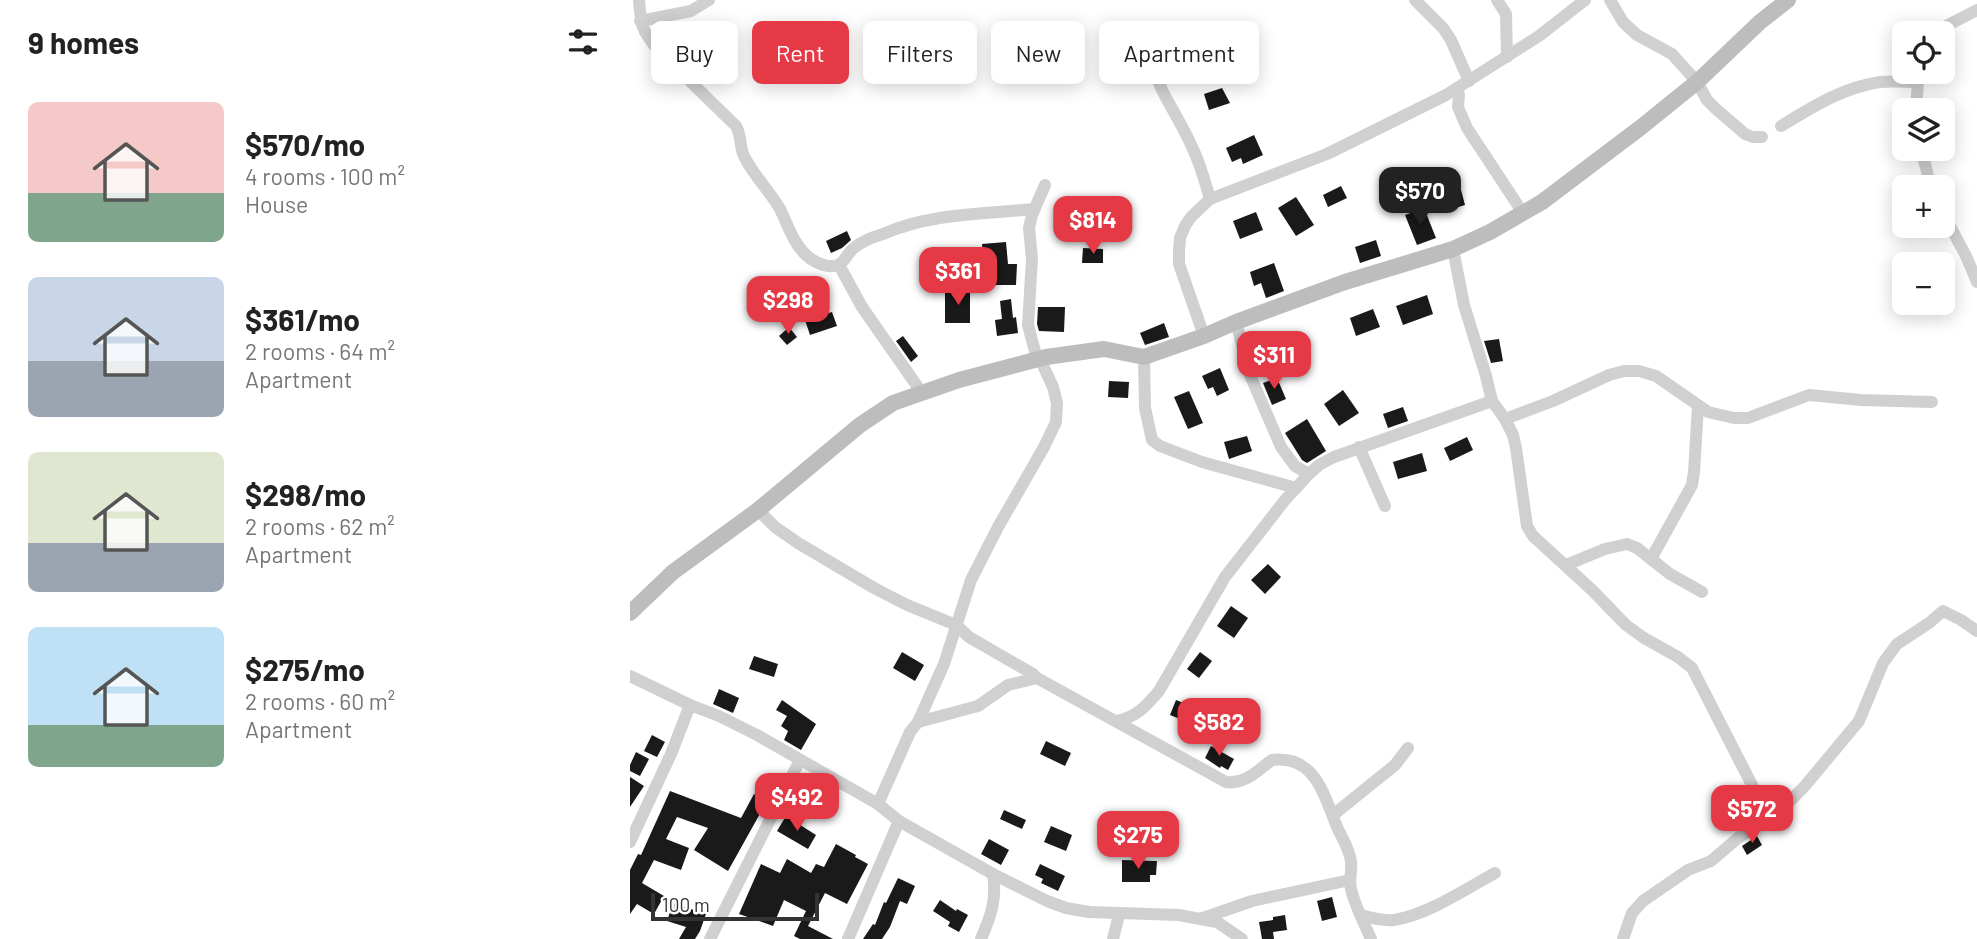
<!DOCTYPE html>
<html lang="en">
<head>
<meta charset="utf-8">
<style>
  body { margin:0; font-family:Barlow,sans-serif; background:#f6f6f6; color:#222; height:100vh; display:flex; flex-direction:column; font-size:26px; white-space:nowrap }
  * { box-sizing:border-box; margin:0 }
  p { font-size:23px; color:#767676 }
  .icon { flex:none; width:38px; height:38px; fill:none; stroke:currentColor; stroke-width:2; stroke-linecap:round; stroke-linejoin:round }
  .map { position:relative; flex:1; overflow:hidden }
  .details { display:flex; flex-direction:column; background:#fff; width:630px }
  .details>* { flex:none }
  .guide { position:absolute; left:21px; top:21px; width:665px; height:63px; display:flex; gap:14px }
  .buttons { position:absolute; left:1262px; top:21px; display:grid; gap:14px }
  .buttons a { display:grid; place-items:center; width:63px; height:63px; border-radius:10px; background:#fff; box-shadow:0 4px 18px #0003; font-size:35px }
  .scale { position:absolute; left:21px; bottom:18px; width:168px; box-sizing:border-box; padding-left:7px; border:4px solid #333; border-top:0; font-size:19px; line-height:24px; white-space:nowrap; color:#333; -webkit-text-stroke:5px #fff; paint-order:stroke }
  .price { position:absolute; translate:-50% -60px; padding:0 16px; border-radius:14px; background:#e63946; color:#fff; font-size:23px; line-height:46px; filter:drop-shadow(0 2px 4px #0008) }
  .price::after { content:''; position:absolute; left:50%; top:42px; width:21px; height:16px; margin-left:-10px; background:inherit; clip-path:polygon(0 0,100% 0,50% 100%) }
  .price.active { background:#222; color:#fff }
  ul { padding:0; list-style:none }
  li { display:flex; align-items:center; gap:21px; height:175px; padding:0 28px }
  li span { display:grid; place-items:center; flex:none; width:196px; height:140px; border-radius:10px; color:#555 }
  li>.icon { margin-inline-start:auto }
  span .icon { width:84px; height:84px; fill:#fffc; stroke-width:1 }
  li b { font-size:30px }
  h2 { display:flex; justify-content:space-between; align-items:center; height:84px; padding:0 28px; font-size:30px }
  .tag { padding:0 24px; border-radius:10px; background:#fff; box-shadow:0 4px 18px #0003; font-size:24px; line-height:63px }
  .tag.active { background:#e63946; color:#fff }
  main { display:flex; flex:1; min-height:0 }
  .map>svg:first-child { display:block }
  .building { fill:#1a1a1a }
  .lines { fill:none; stroke-linecap:round; stroke-linejoin:round }
  .street { stroke:#d0d0d0; stroke-width:12 }
  .secondary { stroke:#bdbdbd; stroke-width:16 }
</style>
</head>
<body>
<main>
<section class="details">
<h2>9 homes<svg class="icon" aria-label="filters" viewBox="0 0 24 24"><path d="M4 7h16M4 17h16"/><circle cx="9" cy="7" r="2"/><circle cx="15" cy="17" r="2"/></svg></h2>
<ul>
<li><span style="background:linear-gradient(#f6c9c9 65%,#7fa58c 0)"><svg class="icon" aria-label="home" viewBox="0 0 24 24"><path d="M3 11l9-7 9 7M6 9v11h12V9"/></svg></span><div><b>$570/mo</b><p>4 rooms · 100 m²</p><p>House</p></div></li>
<li><span style="background:linear-gradient(#c9d6e8 60%,#9aa5b1 0)"><svg class="icon" aria-label="home" viewBox="0 0 24 24"><path d="M3 11l9-7 9 7M6 9v11h12V9"/></svg></span><div><b>$361/mo</b><p>2 rooms · 64 m²</p><p>Apartment</p></div></li>
<li><span style="background:linear-gradient(#dfe7d0 65%,#9aa5b1 0)"><svg class="icon" aria-label="home" viewBox="0 0 24 24"><path d="M3 11l9-7 9 7M6 9v11h12V9"/></svg></span><div><b>$298/mo</b><p>2 rooms · 62 m²</p><p>Apartment</p></div></li>
<li><span style="background:linear-gradient(#bfe0f5 70%,#7fa58c 0)"><svg class="icon" aria-label="home" viewBox="0 0 24 24"><path d="M3 11l9-7 9 7M6 9v11h12V9"/></svg></span><div><b>$275/mo</b><p>2 rooms · 60 m²</p><p>Apartment</p></div></li>
</ul>
</section>
<div class="map">
<svg width="1347" height="939" viewBox="0 0 1347 939">
  <rect width="100%" height="100%" fill="#fff"/>
  <g class="building">
    <polygon points="592,88 600,103 579,110 574,94"/>
    <polygon points="624,135 633,155 613,164 611,158 602,162 596,148"/>
    <polygon points="711,186 717,198 698,207 693,195"/>
    <polygon points="831,190 835,205 818,210 814,194"/>
    <polygon points="666,197 684,225 666,236 648,208"/>
    <polygon points="794,208 806,238 787,245 775,215"/>
    <polygon points="626,212 633,230 610,239 603,221"/>
    <polygon points="217,231 221,240 212,248 201,253 196,241"/>
    <polygon points="746,240 751,256 730,263 725,247"/>
    <polygon points="376,242 378,264 387,264 386,285 358,285 358,262 354,263 352,244"/>
    <polygon points="453,248 473,249 473,263 452,263"/>
    <polygon points="298,252 318,253 318,286 297,286"/>
    <polygon points="644,263 654,291 636,298 631,283 624,286 620,272"/>
    <rect x="315" y="291" width="25" height="32"/>
    <polygon points="797,295 803,314 773,325 766,306"/>
    <polygon points="381,299 383,318 386,317 388,333 367,336 365,320 372,319 370,301"/>
    <polygon points="408,307 435,307 434,332 409,331 407,324"/>
    <polygon points="193,308 195,314 202,312 207,326 180,335 173,314"/>
    <polygon points="743,309 750,327 726,336 720,318"/>
    <polygon points="534,323 539,337 515,345 510,333"/>
    <polygon points="159,327 167,337 157,345 149,336"/>
    <polygon points="273,336 288,356 281,362 266,341"/>
    <polygon points="869,339 873,361 861,363 854,341"/>
    <polygon points="638,350 642,363 627,368 624,354"/>
    <polygon points="590,368 599,390 587,396 583,387 578,389 572,376"/>
    <polygon points="647,378 656,399 642,405 633,383"/>
    <polygon points="479,381 499,382 498,398 478,397"/>
    <polygon points="713,390 729,413 709,426 694,404"/>
    <polygon points="559,391 573,423 558,429 544,397"/>
    <polygon points="773,407 778,421 758,428 753,414"/>
    <polygon points="677,419 696,451 677,463 672,460 655,433"/>
    <polygon points="617,436 622,451 599,459 594,442"/>
    <polygon points="837,437 843,450 820,461 814,448"/>
    <polygon points="792,453 797,471 768,479 763,462"/>
    <polygon points="638,564 651,577 635,594 621,580"/>
    <polygon points="601,606 618,618 604,638 587,626"/>
    <polygon points="272,652 294,665 285,681 263,668"/>
    <polygon points="570,652 582,661 569,678 557,669"/>
    <polygon points="124,656 148,664 144,677 119,669"/>
    <polygon points="89,689 109,698 103,713 83,704"/>
    <polygon points="152,700 186,724 171,750 154,740 158,731 151,726 157,716 146,710"/>
    <polygon points="546,700 556,704 550,719 540,715"/>
    <polygon points="22,735 35,742 27,757 14,751"/>
    <polygon points="416,741 441,753 435,766 410,754"/>
    <polygon points="581,746 604,759 598,770 591,766 590,768 575,758"/>
    <polygon points="6,752 19,759 10,776 0,771 0,765"/>
    <polygon points="0,777 14,786 0,807"/>
    <polygon points="40,791 111,818 124,794 137,801 98,871 64,850 78,828 47,817 36,839 59,848 51,870 24,860 12,883 34,896 24,914 7,904 0,914 0,870 8,854 11,855"/>
    <polygon points="374,810 396,820 392,829 370,819"/>
    <polygon points="156,816 186,835 178,849 147,831"/>
    <polygon points="421,826 442,835 436,851 414,842"/>
    <polygon points="1127,836 1132,845 1117,855 1112,846"/>
    <polygon points="359,839 379,850 371,865 351,854"/>
    <polygon points="206,844 226,855 225,857 238,864 217,904 195,893 178,926 203,939 170,939 164,936 176,911 154,900 143,926 109,914 131,864 150,873 157,859 181,873 186,864 194,867"/>
    <polygon points="492,860 527,861 526,875 520,875 520,882 492,882"/>
    <polygon points="410,864 435,876 428,891 411,883 413,879 405,875"/>
    <polygon points="268,878 285,886 277,904 270,901 260,927 252,939 233,939 243,924 245,925 254,902 256,903"/>
    <polygon points="702,897 707,917 692,921 687,901"/>
    <polygon points="310,900 326,911 327,909 338,915 329,932 318,926 320,922 303,911"/>
    <polygon points="43,903 76,914 70,931 65,939 49,939 56,927 37,921"/>
    <polygon points="655,915 657,930 643,932 644,939 632,939 629,922 643,920 643,917"/>
  </g>
  <g class="lines">
    <g class="street">
      <path d="M9 0C11 26 11 29 28 50L106 126C112 136 109 146 114 156 123 175 140 191 150 209 158 225 163 243 176 255 186 264 204 272 214 260 217 256 220 251 224 248 232 241 243 237 253 234 301 213 353 214 404 209"/>
      <polyline points="785,0 813,28 821,40 839,81"/>
      <polyline points="867,0 876,14 877,57"/>
      <polyline points="980,0 993,22 1007,35 1042,54 1067,82 1077,100 1086,109 1115,134 1123,137 1132,137"/>
      <polyline points="10,21 61,11 79,0"/>
      <polyline points="1312,33 1316,26 1347,10"/>
      <path d="M560 43C507 51 527 82 544 112 550 123 557 135 562 147 570 163 575 181 580 199"/>
      <polyline points="827,88 829,95 828,107 837,128 893,213"/>
      <polyline points="1286,110 1288,82 1293,72"/>
      <path d="M1151 126C1182 107 1214 87 1250 82 1262 81 1276 82 1288 82"/>
      <polyline points="1291,149 1301,187"/>
      <polyline points="1312,211 1336,256 1347,282"/>
      <polyline points="823,249 834,305 856,376 862,401 875,419 883,435 886,448 897,526 903,536 962,590 996,625 1014,638 1048,657 1062,668 1123,787"/>
      <polyline points="209,265 232,307 292,393"/>
      <polyline points="606,322 620,375 651,447 665,466 679,474"/>
      <polyline points="574,336 549,264 549,251 550,238 555,226 561,217 580,199 697,154 816,95 909,36 955,0"/>
      <polyline points="514,357 515,408 522,440 530,446 572,462 666,488"/>
      <polyline points="407,359 398,325 402,259 399,228 402,215 415,185"/>
      <polyline points="875,419 923,401 979,375 994,371 1009,371 1026,376 1078,412 1104,418 1118,418 1179,395 1231,400 1302,402"/>
      <polyline points="729,447 755,506"/>
      <polyline points="128,510 145,527 168,543 244,588 277,605 326,625 339,637 403,674 407,678"/>
      <polyline points="1021,559 1062,485 1064,472 1068,406"/>
      <polyline points="936,565 975,549 997,544 1007,548 1040,574 1072,592"/>
      <polyline points="0,676 60,705 89,716 127,735 248,804 269,821 363,874 417,901 436,908 459,912 549,915 570,919 587,922 612,939"/>
      <path d="M487 721C507 717 516 706 529 691L595 577 655 500 679 474 689 465 704 457 862 401"/>
      <polyline points="288,722 314,664 341,580 368,527 414,447 426,422 427,403 423,387 410,359"/>
      <path d="M248 804 280 732 288 722 348 706 378 685 407 678 596 782C615 785 628 770 642 760 686 755 694 796 707 827 712 838 720 850 721 862 722 871 719 879 721 889 725 906 734 923 741 939"/>
      <polyline points="703,815 765,765 778,748"/>
      <polyline points="0,842 41,754 60,705"/>
      <path d="M731 915C742 918 752 921 764 920 797 915 836 889 865 873"/>
      <polyline points="570,919 622,901 720,880"/>
      <polyline points="80,939 170,760"/>
      <polyline points="218,939 269,821"/>
      <path d="M351 939C361 916 367 899 363 874"/>
      <polyline points="483,939 489,915"/>
      <polyline points="993,939 1002,913 1013,901 1058,870 1081,861 1108,838 1154,807 1174,787 1229,721 1253,663 1267,644 1299,623 1313,611 1331,620 1347,631"/>
    </g>
    <polyline class="secondary" points="0,613 43,572 128,510 230,425 263,403 329,380 416,357 474,349 514,357 574,336 606,322 715,282 823,249 860,232 912,202 1010,128 1067,82 1130,22 1158,0"/>
  </g>
</svg>
<div class="buttons">
<a><svg class="icon" aria-label="locate" viewBox="0 0 24 24"><circle cx="12" cy="12" r="6"/><path d="M12 2v4M12 18v4M2 12h4M18 12h4"/></svg></a>
<a><svg class="icon" aria-label="layers" viewBox="0 0 24 24"><path d="M12 4l9 5-9 5-9-5zM3 14l9 5 9-5"/></svg></a>
<a>+</a>
<a>−</a>
</div>
<div class="scale">100 m</div>
<b class="price active" style="left:790px;top:227px">$570</b>
<b class="price" style="left:463px;top:256px">$814</b>
<b class="price" style="left:328px;top:307px">$361</b>
<b class="price" style="left:158px;top:336px">$298</b>
<b class="price" style="left:644px;top:391px">$311</b>
<b class="price" style="left:589px;top:758px">$582</b>
<b class="price" style="left:167px;top:833px">$492</b>
<b class="price" style="left:1122px;top:845px">$572</b>
<b class="price" style="left:508px;top:871px">$275</b>
<div class="guide">
<a class="tag">Buy</a>
<a class="tag active">Rent</a>
<a class="tag">Filters</a>
<a class="tag">New</a>
<a class="tag">Apartment</a>
</div>
</div>
</main>
</body>
</html>
